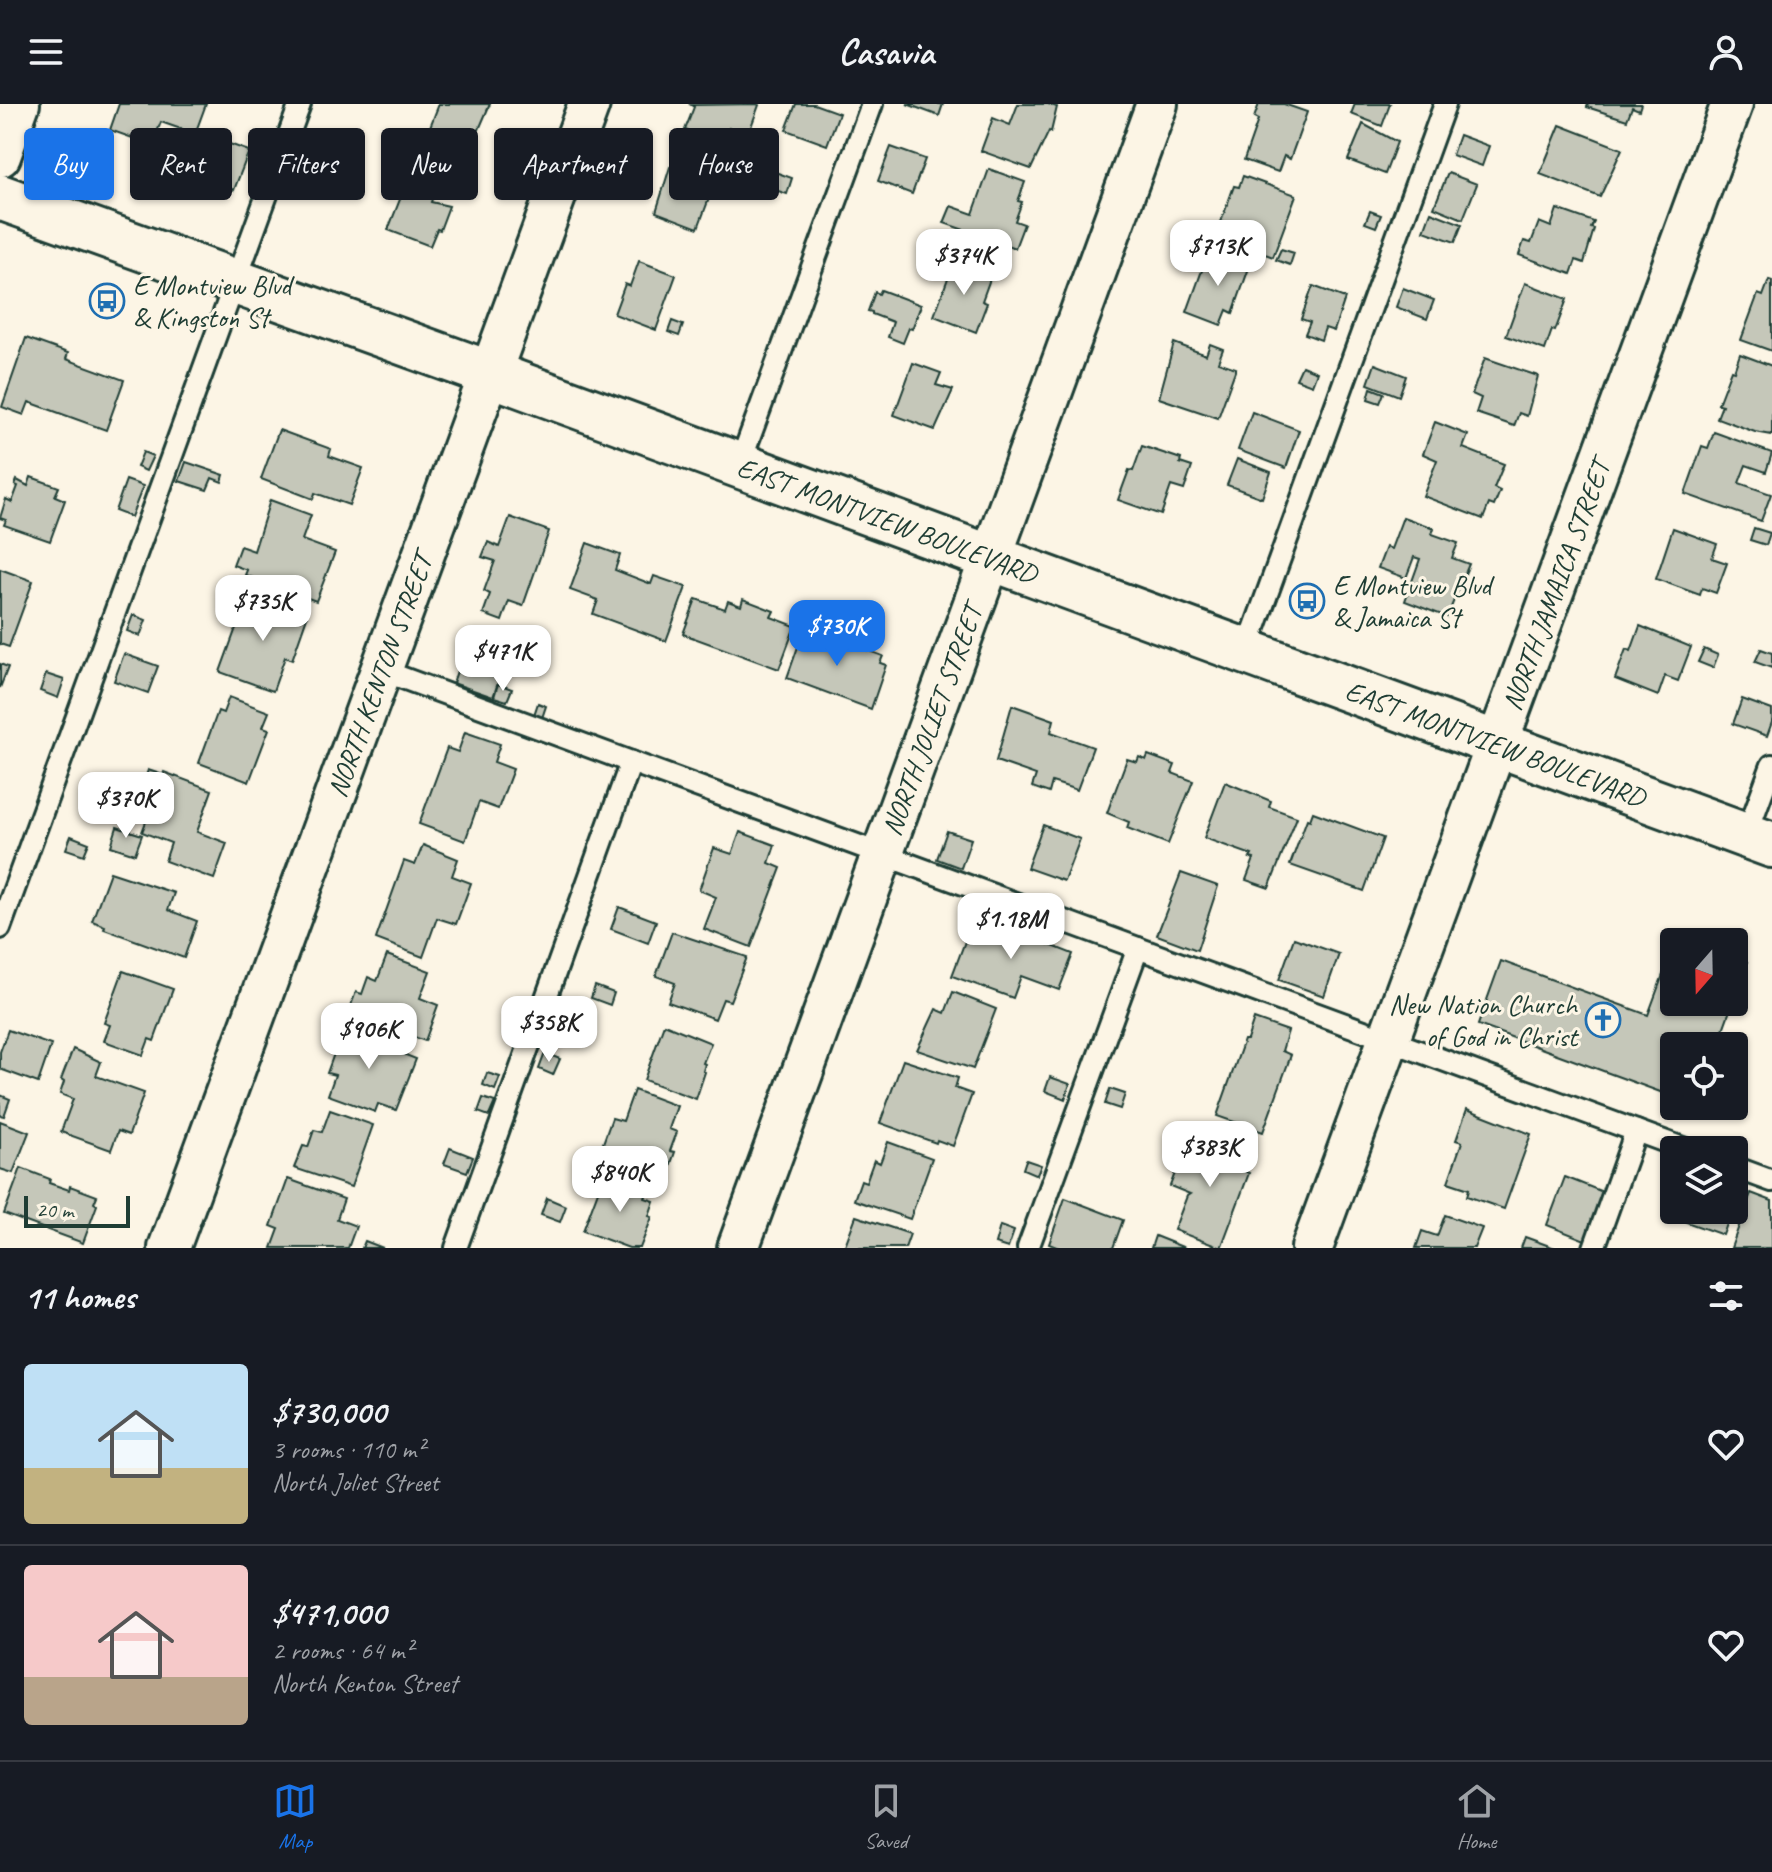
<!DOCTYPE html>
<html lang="en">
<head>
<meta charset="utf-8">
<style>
  body { margin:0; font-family:Caveat,sans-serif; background:#242831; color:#f1f3f6; height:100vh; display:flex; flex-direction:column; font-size:30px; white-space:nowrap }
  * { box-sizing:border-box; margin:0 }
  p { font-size:26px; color:#9ea1a6 }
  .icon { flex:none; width:44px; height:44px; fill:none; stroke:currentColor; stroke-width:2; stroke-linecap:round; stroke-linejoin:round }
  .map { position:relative; height:1144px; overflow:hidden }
  .drawer { display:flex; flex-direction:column; background:#171b24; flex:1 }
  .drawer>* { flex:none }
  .top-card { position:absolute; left:24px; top:24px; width:800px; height:72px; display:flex; gap:16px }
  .needle { width:52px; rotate:200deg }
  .fabs { position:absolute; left:1660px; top:824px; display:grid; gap:16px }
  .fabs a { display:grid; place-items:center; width:88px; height:88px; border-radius:8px; background:#171b24; box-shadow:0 2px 6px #0004; font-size:40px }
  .scale { position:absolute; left:24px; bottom:20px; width:106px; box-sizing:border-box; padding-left:8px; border:4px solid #1f3d34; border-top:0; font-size:22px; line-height:28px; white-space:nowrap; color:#1f3d34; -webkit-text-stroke:6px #fcf5e5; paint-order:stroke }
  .price { position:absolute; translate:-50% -68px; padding:0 18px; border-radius:16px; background:#fff; color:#222; font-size:26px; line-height:52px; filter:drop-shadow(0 2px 4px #0008) }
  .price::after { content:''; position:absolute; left:50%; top:48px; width:24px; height:18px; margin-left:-12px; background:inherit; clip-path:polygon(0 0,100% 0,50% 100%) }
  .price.selected { background:#1a73e8; color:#fff }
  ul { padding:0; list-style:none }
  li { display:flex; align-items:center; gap:24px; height:200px; padding:0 24px }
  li+li { border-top:2px solid #363941 }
  li span { display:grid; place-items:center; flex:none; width:224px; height:160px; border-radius:8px; color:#555 }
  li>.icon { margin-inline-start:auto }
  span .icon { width:96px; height:96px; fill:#fffc; stroke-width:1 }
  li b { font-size:34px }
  h2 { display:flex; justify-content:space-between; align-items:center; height:96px; padding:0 24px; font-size:34px }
  .pill { padding:0 28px; border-radius:8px; background:#171b24; box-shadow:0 2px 6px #0004; font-size:28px; line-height:72px }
  .pill.selected { background:#1a73e8; color:#fff }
  header { display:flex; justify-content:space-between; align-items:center; height:104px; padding:0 24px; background:#171b24; font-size:36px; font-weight:700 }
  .tabs { display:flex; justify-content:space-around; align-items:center; height:112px; border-top:2px solid #363941; background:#171b24; font-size:22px; color:#9ea1a6 }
  .tabs a { display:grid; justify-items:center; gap:4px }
  .tabs .selected { color:#1a73e8 }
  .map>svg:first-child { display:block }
  .building { fill:#c5c7b9; stroke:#1f3d34; stroke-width:2 }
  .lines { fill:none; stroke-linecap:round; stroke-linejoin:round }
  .lane-casing { stroke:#1f3d34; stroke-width:26 }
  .street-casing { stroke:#1f3d34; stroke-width:46 }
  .secondary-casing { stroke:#1f3d34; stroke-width:50 }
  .lane { stroke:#fcf5e5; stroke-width:20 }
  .street { stroke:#fcf5e5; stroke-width:40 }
  .secondary { stroke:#fcf5e5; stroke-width:44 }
  .labels { text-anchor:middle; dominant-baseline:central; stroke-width:6; stroke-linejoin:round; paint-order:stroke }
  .poi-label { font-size:28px; fill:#1f3d34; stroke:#fcf5e5; text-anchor:start }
  .street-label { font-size:28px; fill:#1f3d34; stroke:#fcf5e5 }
</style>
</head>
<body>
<header><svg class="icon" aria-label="menu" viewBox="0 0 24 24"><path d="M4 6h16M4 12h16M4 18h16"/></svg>Casavia<svg class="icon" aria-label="person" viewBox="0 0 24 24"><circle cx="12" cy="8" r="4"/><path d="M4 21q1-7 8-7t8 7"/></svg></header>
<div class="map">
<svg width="1772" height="1144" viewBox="0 0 1772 1144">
  <rect width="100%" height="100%" fill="#fcf5e5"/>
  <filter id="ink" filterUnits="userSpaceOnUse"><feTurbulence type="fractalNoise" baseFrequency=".0125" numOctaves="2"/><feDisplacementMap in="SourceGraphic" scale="16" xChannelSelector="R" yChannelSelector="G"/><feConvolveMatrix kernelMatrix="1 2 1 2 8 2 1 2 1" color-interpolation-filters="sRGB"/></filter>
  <g filter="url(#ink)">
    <g class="building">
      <polygon points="119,0 206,0 195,30 161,18 152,41 110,26"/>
      <polygon points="439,0 490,0 471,44 428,28"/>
      <polygon points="796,0 814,0 839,9 827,41 786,26"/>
      <polygon points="907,0 943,0 939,12"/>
      <polygon points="1018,0 1048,0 1057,3 1051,28 1049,27 1031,65 981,47 993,14 1010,21"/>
      <polygon points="1259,0 1284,0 1307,8 1290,55 1284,52 1278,68 1244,56 1258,16 1254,14"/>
      <polygon points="1355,0 1390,0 1382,22 1351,10"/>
      <polygon points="1588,0 1641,0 1639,6 1632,3 1627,16 1587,3"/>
      <polygon points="691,1 757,0 759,1 748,31 729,24 723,41 685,26 694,3"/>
      <polygon points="1363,20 1397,38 1385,70 1348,56"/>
      <polygon points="1560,21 1622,45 1600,93 1540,70"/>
      <polygon points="202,30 249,47 234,86 188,69"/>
      <polygon points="1459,31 1489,42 1482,62 1452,51"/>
      <polygon points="325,33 356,43 350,61 318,51"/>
      <polygon points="891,43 925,55 912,90 878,77"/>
      <polygon points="701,45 738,58 731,78 717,73 698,124 656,108 670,63 683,67 680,73 684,75 689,62 694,64"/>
      <polygon points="335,58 348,63 340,81 328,75"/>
      <polygon points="989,65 1025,78 1018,97 1022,98 1015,117 1024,120 1015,144 944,119 951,102 973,110"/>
      <polygon points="775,68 792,74 787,90 769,84"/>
      <polygon points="1448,69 1477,80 1463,115 1434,103"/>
      <polygon points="1243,72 1296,91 1273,153 1220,133 1225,119 1221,118 1234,82 1239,83"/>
      <polygon points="408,75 435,86 431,98 449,102 440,126 437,125 430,142 388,126"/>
      <polygon points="1557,105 1594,118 1591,124 1594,125 1584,159 1576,156 1571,170 1519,151 1524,137 1531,139 1539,118 1551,123"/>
      <polygon points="1370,107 1381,111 1376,123 1365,119"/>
      <polygon points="1431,108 1462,120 1455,138 1424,127"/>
      <polygon points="1281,145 1294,149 1290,161 1276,156"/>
      <polygon points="1209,147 1250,161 1233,209 1227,206 1221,221 1187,208"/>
      <polygon points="639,157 676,171 656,226 614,210 625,180 630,182"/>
      <polygon points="954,158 991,172 982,197 987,199 976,228 934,212"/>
      <polygon points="1769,176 1772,177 1772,247 1741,236 1758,190 1763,192"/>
      <polygon points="1525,179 1567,195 1555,227 1552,226 1545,246 1506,232"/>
      <polygon points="1313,182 1345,194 1334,227 1325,224 1321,236 1305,230 1310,218 1301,215"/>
      <polygon points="1403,184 1434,196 1427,215 1396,203"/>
      <polygon points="881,186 921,201 912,225 909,224 903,239 888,233 893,218 872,210 872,208 868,207 875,188 879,190"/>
      <polygon points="672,217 683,221 679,232 668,228"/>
      <polygon points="26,234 68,249 66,255 124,276 106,326 29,298 24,311 2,303"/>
      <polygon points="1174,239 1206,251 1210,240 1223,245 1218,258 1236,264 1218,314 1159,294"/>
      <polygon points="1740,250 1772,262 1772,331 1755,328 1717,314 1722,301 1718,300 1731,266 1734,267"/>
      <polygon points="1485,254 1538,272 1527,312 1519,309 1514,322 1476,309 1481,294 1472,290"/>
      <polygon points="913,259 941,269 936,281 953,286 935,326 894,311"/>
      <polygon points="1375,260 1406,272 1399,292 1368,280"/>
      <polygon points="1302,262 1317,268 1312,281 1296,275"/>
      <polygon points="1371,284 1384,289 1380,299 1368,295"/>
      <polygon points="1252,308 1299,326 1286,364 1238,346"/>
      <polygon points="1435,318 1468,331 1463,344 1504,360 1494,384 1500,387 1494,402 1489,400 1483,415 1423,392 1437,356 1423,350"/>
      <polygon points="279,326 331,345 329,352 363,364 349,401 315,389 313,395 261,375"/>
      <polygon points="1714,328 1772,349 1766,368 1746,361 1739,379 1771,390 1761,417 1685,390 1702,342 1708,344"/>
      <polygon points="1142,342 1181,355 1180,359 1192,363 1184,386 1171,382 1161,411 1118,396 1129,366 1133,367"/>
      <polygon points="143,348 153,352 146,367 137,363"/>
      <polygon points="1237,355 1271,368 1262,394 1227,381"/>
      <polygon points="186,358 224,371 222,378 212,374 207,386 179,377"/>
      <polygon points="31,373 59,383 55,392 65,396 50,437 4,421 6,416 0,414 6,395 12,398 18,382 15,381 17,376 28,382"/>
      <polygon points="126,376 143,382 131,413 115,407"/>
      <polygon points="270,396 311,411 302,436 335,448 316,497 245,471 247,466 233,461 240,442 254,447"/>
      <polygon points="510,413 549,427 523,502 509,497 502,517 483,510 490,490 484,487 495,457 482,453 488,438 499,443"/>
      <polygon points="1403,413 1434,424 1432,430 1458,439 1452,454 1469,460 1447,513 1405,497 1420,455 1414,453 1406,474 1378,464 1386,443 1391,445"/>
      <polygon points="1673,424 1717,440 1712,454 1727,459 1716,489 1702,484 1700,491 1656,475"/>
      <polygon points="1754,424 1770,429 1766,441 1750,436"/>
      <polygon points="587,439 620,451 615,466 651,480 654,472 686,483 666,537 593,510 598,496 570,486"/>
      <polygon points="0,465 33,477 9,543 0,540"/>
      <polygon points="248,491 307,513 292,556 285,553 273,587 220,568"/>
      <polygon points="696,495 725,505 728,497 741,502 743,495 774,507 771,513 795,522 779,565 683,530"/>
      <polygon points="133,511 146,516 140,532 127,527"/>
      <polygon points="1640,522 1691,543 1678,577 1665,572 1658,592 1615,575 1626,545 1631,547"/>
      <polygon points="805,523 883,552 880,559 886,561 871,605 787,574"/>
      <polygon points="513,534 524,538 518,552 508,548"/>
      <polygon points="461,545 505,559 493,593 453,579 461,555 458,554"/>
      <polygon points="1704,545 1718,551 1713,564 1698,558"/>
      <polygon points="1761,545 1772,549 1772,564 1755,558"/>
      <polygon points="124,550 158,562 148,589 114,577"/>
      <polygon points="0,560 8,563 0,584"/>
      <polygon points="46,570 64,576 58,594 40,587"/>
      <polygon points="498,580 512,585 507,597 494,593"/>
      <polygon points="229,593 269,608 263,623 269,625 249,678 199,659 218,607 223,609"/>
      <polygon points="1742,595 1772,606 1772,618 1767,632 1733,620"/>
      <polygon points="538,599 546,602 542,614 534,611"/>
      <polygon points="1012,601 1054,616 1051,628 1093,643 1077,686 1052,678 1049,689 1032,683 1036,671 996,657"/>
      <polygon points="465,628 500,640 494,658 513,665 498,705 479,698 465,737 419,720 447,644 458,648"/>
      <polygon points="1148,651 1175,661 1172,669 1193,677 1168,740 1127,724 1129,718 1107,709 1127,655 1137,658 1139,653 1146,656"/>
      <polygon points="148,666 163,671 164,668 212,686 197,728 227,739 214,775 165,757 171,739 142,728 151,705 136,700"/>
      <polygon points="1225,678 1271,697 1269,703 1297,713 1269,784 1246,776 1254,755 1250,754 1252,751 1204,734"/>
      <polygon points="1313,708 1383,734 1364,787 1290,761 1307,715 1310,716"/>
      <polygon points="1043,721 1080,735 1064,777 1027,764"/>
      <polygon points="117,723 142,731 135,750 111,742"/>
      <polygon points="947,727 971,735 961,764 937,755"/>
      <polygon points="740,728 775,741 769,759 781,764 751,843 704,825 716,793 699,786 714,744 732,750"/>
      <polygon points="71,732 89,739 84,751 66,745"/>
      <polygon points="423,741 458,755 452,772 471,779 456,820 437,814 423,853 376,835 404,757 415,761"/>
      <polygon points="110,768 174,789 168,806 197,817 184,854 104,825 105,822 92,817"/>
      <polygon points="1181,769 1218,782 1197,846 1157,831"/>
      <polygon points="619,803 656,817 648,839 611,825"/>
      <polygon points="991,818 1073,850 1059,886 1021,872 1013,894 952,872 967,832 984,839"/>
      <polygon points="672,828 747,853 730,897 723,895 715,915 668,898 675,879 656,872"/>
      <polygon points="1294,834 1339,850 1324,892 1279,876"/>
      <polygon points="1674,841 1674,898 1733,898 1717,942 1674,942 1674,993 1478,921 1501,857 1648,911"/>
      <polygon points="387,851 430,867 420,894 438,901 425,937 406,930 405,933 347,912 356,888 362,890 368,873 377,877"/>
      <polygon points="1734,853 1747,858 1734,895"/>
      <polygon points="123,867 173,885 154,937 149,935 143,951 104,937 110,921 104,919"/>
      <polygon points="595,882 614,889 610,901 591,894"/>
      <polygon points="953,888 996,905 973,965 917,946 936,905 945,909"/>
      <polygon points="1254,915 1288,927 1282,947 1291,951 1263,1028 1217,1012 1244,936 1247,936"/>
      <polygon points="664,920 711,939 703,959 705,960 703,967 705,968 696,995 644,976"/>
      <polygon points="344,922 400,942 398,948 416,955 396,1006 378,1000 375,1008 328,991 335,971 327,969"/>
      <polygon points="8,926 51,941 38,979 0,965 0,948"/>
      <polygon points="73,945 101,958 96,972 144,989 129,1031 118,1027 111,1046 61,1028 73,995 60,990 64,978 61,976"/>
      <polygon points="545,949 560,955 553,971 539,965"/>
      <polygon points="903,956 958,974 955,984 972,990 953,1042 937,1036 936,1039 880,1019"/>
      <polygon points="487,969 500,973 495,986 483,981"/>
      <polygon points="1050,973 1070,980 1065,995 1045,987"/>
      <polygon points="1110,985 1125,990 1120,1005 1105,1000"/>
      <polygon points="634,986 677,1002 669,1025 677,1028 670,1047 675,1048 667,1071 601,1045 612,1014 623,1017"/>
      <polygon points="0,991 10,995 4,1012 0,1011"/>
      <polygon points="483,994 495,998 489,1012 478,1008"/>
      <polygon points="1467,1005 1531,1030 1504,1105 1467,1092 1469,1085 1448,1078 1462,1038 1456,1036"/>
      <polygon points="330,1006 373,1021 351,1083 294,1064 303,1042 308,1043 314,1026 322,1028"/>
      <polygon points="0,1017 29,1028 13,1069 0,1065"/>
      <polygon points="1211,1030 1245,1042 1236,1064 1249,1069 1221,1144 1174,1126 1187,1092 1190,1090 1170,1082 1186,1041 1204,1048"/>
      <polygon points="888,1038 932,1054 910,1115 854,1096 861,1076 866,1078 874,1056 880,1059"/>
      <polygon points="450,1044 473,1053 467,1068 444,1060"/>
      <polygon points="1026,1056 1041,1061 1037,1071 1023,1065"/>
      <polygon points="21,1064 50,1075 49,1079 69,1086 70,1082 97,1092 94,1099 97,1101 83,1139 4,1110"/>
      <polygon points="604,1071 643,1087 644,1085 648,1087 645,1094 654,1097 649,1112 652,1113 640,1144 629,1144 583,1127"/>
      <polygon points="1565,1073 1603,1088 1585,1136 1547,1121"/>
      <polygon points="288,1075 344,1095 337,1115 356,1122 348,1144 272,1144 279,1125 271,1122"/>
      <polygon points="1751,1089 1772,1097 1772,1144 1731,1144"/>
      <polygon points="547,1094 566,1102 560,1118 541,1111"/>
      <polygon points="1065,1094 1123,1116 1113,1144 1059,1144 1049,1140"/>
      <polygon points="1690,1106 1732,1106 1723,1131 1686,1118"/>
      <polygon points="1445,1111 1482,1124 1474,1144 1416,1144 1422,1127 1437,1132"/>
      <polygon points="856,1112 910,1130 905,1144 844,1144"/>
      <polygon points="1000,1122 1014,1127 1008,1144 995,1140"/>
      <polygon points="1155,1132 1185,1144 1151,1144"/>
      <polygon points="1525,1133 1555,1144 1521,1144"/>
      <polygon points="365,1137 383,1144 362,1144"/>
    </g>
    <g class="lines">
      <g class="lane-casing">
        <g id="lane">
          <polyline points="739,362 872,0"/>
          <polyline points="1246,548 1445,0"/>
          <polyline points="381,566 631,658"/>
          <polyline points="1746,732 1772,661"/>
          <polyline points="0,824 300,0"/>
          <polyline points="1734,1063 1772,1077"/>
          <polyline points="456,1144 631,658 1688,1046"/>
          <polyline points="1028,1144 1138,844"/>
          <polyline points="1594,1144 1636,1027"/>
        </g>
      </g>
      <g class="street-casing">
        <g id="street">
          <polyline points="0,52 19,0"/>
          <path id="s1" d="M169 1144 589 0"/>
          <path id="s2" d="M738 1144 1157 0"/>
          <path id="s3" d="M1312 1144 1732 0"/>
        </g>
      </g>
      <g class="secondary-casing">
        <g id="secondary">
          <path id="s4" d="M0 93 491 270 1772 741"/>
        </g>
      </g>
      <use href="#lane" class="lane"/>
      <use href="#street" class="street"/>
      <use href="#secondary" class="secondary"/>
    </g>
  </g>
  <defs>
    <g id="bus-ring" transform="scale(1.8)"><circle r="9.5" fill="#fcf5e5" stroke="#1f6fb2" stroke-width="1.5"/><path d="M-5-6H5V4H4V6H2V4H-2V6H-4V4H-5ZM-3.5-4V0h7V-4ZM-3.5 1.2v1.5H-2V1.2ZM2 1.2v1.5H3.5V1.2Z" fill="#1f6fb2"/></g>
    <g id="church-ring" transform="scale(1.8)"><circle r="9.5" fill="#fcf5e5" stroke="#1f6fb2" stroke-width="1.5"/><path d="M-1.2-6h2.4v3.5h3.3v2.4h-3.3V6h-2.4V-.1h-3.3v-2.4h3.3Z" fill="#1f6fb2"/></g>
  </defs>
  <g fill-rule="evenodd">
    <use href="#bus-ring" x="107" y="197"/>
    <use href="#bus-ring" x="1307" y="497"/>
    <use href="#church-ring" x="1603" y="916"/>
  </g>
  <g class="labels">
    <g class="poi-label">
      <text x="133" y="181">E Montview Blvd<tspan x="133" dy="32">&amp; Kingston St</tspan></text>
      <text x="1333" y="481">E Montview Blvd<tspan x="1333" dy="32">&amp; Jamaica St</tspan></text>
      <text x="1577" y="900" text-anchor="end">New Nation Church<tspan x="1577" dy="32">of God in Christ</tspan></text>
    </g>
    <g class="street-label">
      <text stroke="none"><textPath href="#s4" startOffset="944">EAST MONTVIEW BOULEVARD</textPath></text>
      <text stroke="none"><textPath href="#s3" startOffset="706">NORTH JAMAICA STREET</textPath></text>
      <text stroke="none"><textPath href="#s1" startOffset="610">NORTH KENTON STREET</textPath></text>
      <text stroke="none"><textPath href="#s2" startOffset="562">NORTH JOLIET STREET</textPath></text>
      <text stroke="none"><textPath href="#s4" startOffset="1592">EAST MONTVIEW BOULEVARD</textPath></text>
    </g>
  </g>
</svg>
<div class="fabs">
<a><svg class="needle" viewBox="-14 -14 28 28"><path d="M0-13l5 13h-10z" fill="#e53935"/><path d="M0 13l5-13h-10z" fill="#9ea1a6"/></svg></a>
<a><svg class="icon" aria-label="locate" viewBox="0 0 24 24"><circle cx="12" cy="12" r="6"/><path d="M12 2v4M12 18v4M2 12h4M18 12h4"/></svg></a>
<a><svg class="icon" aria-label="layers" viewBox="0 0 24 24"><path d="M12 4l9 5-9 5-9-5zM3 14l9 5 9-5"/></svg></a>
</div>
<div class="scale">20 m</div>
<b class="price" style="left:1218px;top:184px">$713K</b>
<b class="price" style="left:964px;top:193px">$374K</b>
<b class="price" style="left:263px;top:539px">$735K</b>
<b class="price selected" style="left:837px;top:564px">$730K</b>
<b class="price" style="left:503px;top:589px">$471K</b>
<b class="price" style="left:126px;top:736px">$370K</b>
<b class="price" style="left:1011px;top:857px">$1.18M</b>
<b class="price" style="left:549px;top:960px">$358K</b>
<b class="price" style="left:369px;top:967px">$906K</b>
<b class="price" style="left:1210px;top:1085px">$383K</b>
<b class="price" style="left:620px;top:1110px">$840K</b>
<div class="top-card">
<a class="pill selected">Buy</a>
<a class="pill">Rent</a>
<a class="pill">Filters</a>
<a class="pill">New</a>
<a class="pill">Apartment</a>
<a class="pill">House</a>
</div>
</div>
<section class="drawer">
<h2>11 homes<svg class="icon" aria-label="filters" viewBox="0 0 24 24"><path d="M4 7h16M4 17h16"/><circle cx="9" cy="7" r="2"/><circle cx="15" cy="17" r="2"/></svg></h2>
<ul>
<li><span style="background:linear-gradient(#bfe0f5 65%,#c2b280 0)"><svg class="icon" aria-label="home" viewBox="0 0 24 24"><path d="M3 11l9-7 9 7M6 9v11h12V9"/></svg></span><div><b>$730,000</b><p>3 rooms · 110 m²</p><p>North Joliet Street</p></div><svg class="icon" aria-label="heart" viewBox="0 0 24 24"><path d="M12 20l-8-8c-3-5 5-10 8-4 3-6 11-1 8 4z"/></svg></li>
<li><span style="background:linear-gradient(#f6c9c9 70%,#b9a48a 0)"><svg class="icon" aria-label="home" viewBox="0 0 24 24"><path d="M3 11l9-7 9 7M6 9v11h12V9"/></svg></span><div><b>$471,000</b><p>2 rooms · 64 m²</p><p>North Kenton Street</p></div><svg class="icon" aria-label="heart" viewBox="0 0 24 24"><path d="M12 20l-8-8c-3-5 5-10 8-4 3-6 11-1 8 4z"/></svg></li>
</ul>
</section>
<nav class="tabs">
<a class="selected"><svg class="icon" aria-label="map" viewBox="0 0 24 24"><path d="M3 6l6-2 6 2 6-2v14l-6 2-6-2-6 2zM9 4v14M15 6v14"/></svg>Map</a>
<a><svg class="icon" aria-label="saved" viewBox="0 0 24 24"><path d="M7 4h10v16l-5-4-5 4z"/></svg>Saved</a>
<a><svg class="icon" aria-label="home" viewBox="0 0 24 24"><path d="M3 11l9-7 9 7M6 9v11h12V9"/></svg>Home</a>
</nav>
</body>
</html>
